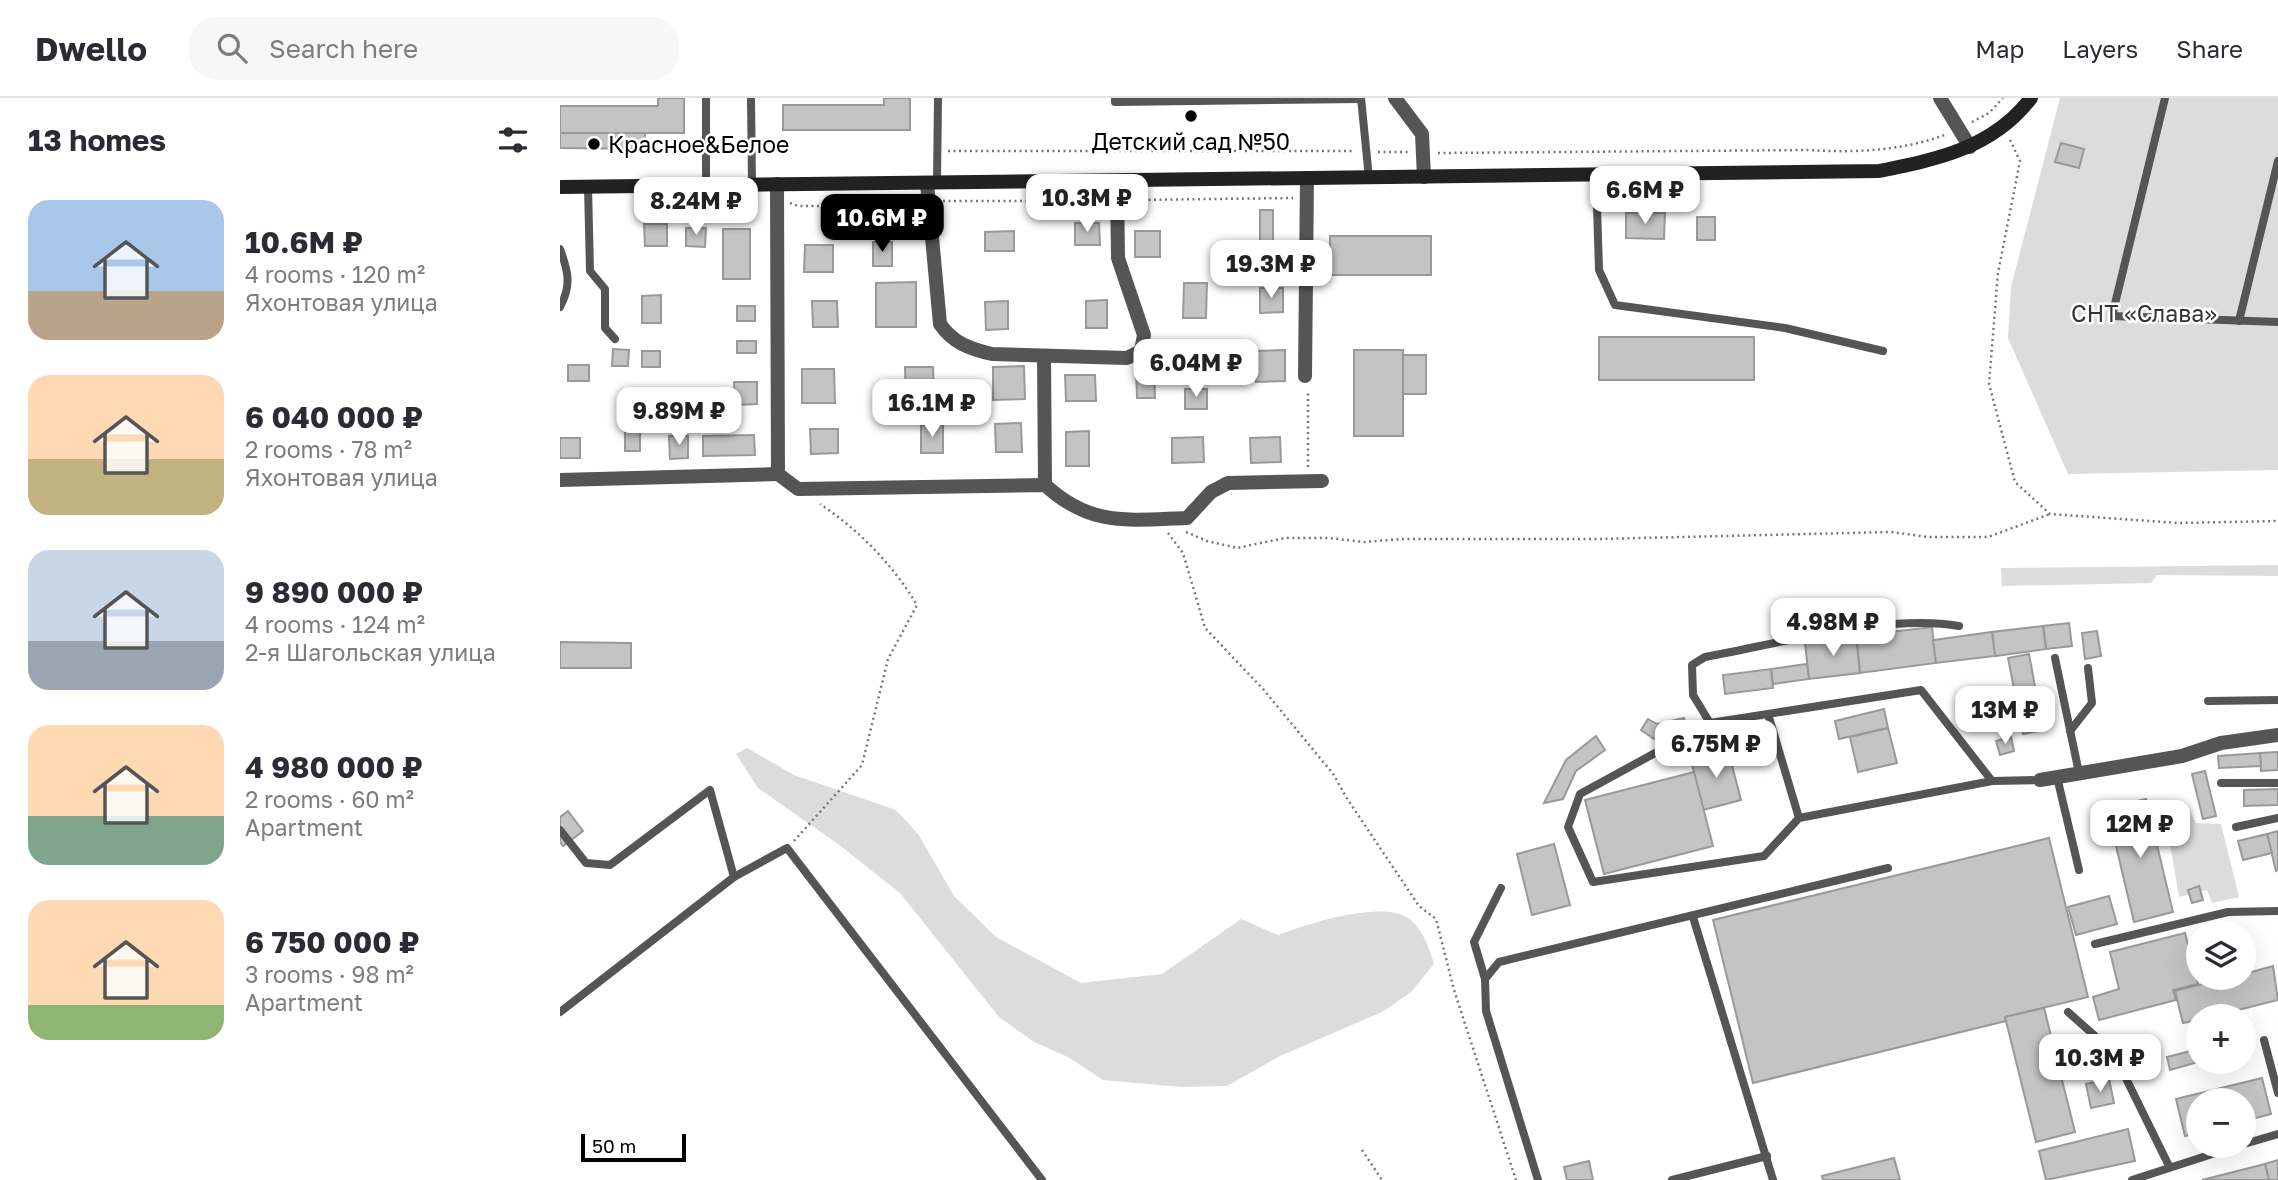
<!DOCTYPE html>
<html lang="en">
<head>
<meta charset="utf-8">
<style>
  body { margin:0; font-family:"Golos Text",sans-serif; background:#f7f7f7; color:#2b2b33; height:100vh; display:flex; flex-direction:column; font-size:26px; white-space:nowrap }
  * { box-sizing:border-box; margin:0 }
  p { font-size:23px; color:#7c7c81 }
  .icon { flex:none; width:38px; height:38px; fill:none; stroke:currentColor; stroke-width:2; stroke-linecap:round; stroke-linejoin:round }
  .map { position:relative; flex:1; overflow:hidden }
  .side { display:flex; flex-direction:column; background:#fff; width:560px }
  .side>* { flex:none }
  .fabs { position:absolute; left:1626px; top:822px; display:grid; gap:14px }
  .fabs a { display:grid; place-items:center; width:70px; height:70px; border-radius:50%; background:#fff; box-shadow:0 7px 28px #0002; font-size:35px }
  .scale { position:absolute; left:21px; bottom:18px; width:105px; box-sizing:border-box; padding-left:7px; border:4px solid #000; border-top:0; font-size:19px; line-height:24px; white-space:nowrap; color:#000; -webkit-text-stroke:5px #fff; paint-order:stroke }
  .price { position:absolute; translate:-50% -60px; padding:0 16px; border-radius:14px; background:#fff; color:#222; font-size:23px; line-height:46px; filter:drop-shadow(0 2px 4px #0008) }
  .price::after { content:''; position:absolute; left:50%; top:42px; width:21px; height:16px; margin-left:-10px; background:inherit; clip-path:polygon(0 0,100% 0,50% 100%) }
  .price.selected { background:#000; color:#fff }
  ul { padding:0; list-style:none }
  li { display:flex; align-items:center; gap:21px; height:175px; padding:0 28px }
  li span { display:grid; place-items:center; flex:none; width:196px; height:140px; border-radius:21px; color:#555 }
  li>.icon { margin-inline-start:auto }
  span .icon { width:84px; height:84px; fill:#fffc; stroke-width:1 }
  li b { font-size:30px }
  h2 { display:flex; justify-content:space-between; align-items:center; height:84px; padding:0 28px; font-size:30px }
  header { display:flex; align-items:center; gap:42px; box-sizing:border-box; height:98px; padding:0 35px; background:#fff; border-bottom:2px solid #e1e1e2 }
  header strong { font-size:33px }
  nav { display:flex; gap:38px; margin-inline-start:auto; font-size:24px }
  .search { width:490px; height:63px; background:#f7f7f7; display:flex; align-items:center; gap:18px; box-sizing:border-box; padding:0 24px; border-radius:28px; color:#7c7c81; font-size:26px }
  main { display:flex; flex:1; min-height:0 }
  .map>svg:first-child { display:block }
  .green { fill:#dcdcdc }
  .building { fill:#c4c4c4; stroke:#999; stroke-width:2 }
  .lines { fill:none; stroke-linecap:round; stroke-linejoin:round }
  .path { stroke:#777; stroke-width:2.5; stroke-dasharray:2 3.5; stroke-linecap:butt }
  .service { stroke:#555; stroke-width:8 }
  .minor { stroke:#555; stroke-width:14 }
  .secondary { stroke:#222; stroke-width:14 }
  .poi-dot { fill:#000; stroke:#fff; stroke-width:2.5 }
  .labels { text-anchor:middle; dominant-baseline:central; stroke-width:5; stroke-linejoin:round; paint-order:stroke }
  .poi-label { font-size:23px; fill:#000; stroke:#fff }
  .park-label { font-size:23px; fill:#333; stroke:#fff }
</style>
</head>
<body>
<header>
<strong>Dwello</strong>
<div class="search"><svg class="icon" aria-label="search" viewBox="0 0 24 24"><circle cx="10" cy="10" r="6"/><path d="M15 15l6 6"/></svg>Search here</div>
<nav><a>Map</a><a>Layers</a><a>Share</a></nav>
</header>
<main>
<section class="side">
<h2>13 homes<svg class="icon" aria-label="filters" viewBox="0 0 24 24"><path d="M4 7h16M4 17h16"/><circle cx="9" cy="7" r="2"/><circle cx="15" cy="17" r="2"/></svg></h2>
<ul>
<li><span style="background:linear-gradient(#a9c7e8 65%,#b9a48a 0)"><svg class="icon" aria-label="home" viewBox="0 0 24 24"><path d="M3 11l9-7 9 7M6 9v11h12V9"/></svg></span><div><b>10.6M ₽</b><p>4 rooms · 120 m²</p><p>Яхонтовая улица</p></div></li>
<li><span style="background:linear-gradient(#ffd9b3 60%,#c2b280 0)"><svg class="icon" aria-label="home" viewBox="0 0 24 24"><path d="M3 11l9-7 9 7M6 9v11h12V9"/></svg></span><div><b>6 040 000 ₽</b><p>2 rooms · 78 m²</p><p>Яхонтовая улица</p></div></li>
<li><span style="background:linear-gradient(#c9d6e8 65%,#9aa5b1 0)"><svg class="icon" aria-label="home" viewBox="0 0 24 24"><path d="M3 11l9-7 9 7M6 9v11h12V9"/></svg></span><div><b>9 890 000 ₽</b><p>4 rooms · 124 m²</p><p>2-я Шагольская улица</p></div></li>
<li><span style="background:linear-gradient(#ffd9b3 65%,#7fa58c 0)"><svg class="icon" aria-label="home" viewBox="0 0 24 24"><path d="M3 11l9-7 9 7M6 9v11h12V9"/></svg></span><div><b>4 980 000 ₽</b><p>2 rooms · 60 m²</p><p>Apartment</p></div></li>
<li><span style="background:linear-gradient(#ffd9b3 75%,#8fb573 0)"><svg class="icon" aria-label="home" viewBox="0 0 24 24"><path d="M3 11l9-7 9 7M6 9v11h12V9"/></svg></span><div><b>6 750 000 ₽</b><p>3 rooms · 98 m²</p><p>Apartment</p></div></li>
</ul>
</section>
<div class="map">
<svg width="1718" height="1082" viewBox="0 0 1718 1082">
  <rect width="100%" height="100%" fill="#fff"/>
  <g class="green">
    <polygon points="1500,0 1718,0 1718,372 1508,376 1448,240 1451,189"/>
    <polygon points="1718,467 1718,478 1597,477 1591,485 1442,488 1441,470"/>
    <path d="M187 650 234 677 336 712 358 736 394 798 436 839 521 885 602 876 681 821 718 837C747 826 826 800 851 822 864 834 869 850 874 866L851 894 824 913 718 959 667 988 621 989 543 982 508 959 474 944 439 919 340 795 278 746 198 690 176 656Z"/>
    <polygon points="1615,709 1630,712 1636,725 1661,726 1679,799 1652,805 1647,792 1619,799 1607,728"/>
  </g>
  <g class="building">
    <polygon points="98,0 124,0 124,35 0,35 0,8 98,8"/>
    <polygon points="324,0 350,0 350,32 223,32 223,7 324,7"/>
    <polygon points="0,35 85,35 85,51 0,50"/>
    <polygon points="1501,45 1524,51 1519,70 1495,64"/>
    <rect x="700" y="112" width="13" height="36"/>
    <polygon points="1066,115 1105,115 1104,141 1066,140"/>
    <rect x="1137" y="119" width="18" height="23"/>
    <polygon points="515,125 539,125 540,147 515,147"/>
    <polygon points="84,126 107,126 107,148 85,148"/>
    <polygon points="126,130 146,130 145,149 126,148"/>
    <rect x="163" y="131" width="27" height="50"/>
    <polygon points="454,133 454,153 425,153 425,134"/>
    <rect x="575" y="133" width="25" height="26"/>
    <rect x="770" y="138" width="101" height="39"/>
    <rect x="313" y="144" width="19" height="24"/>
    <polygon points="245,147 273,147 273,174 244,174"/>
    <polygon points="356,184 356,229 316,229 316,185"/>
    <polygon points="624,185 647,185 646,220 623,220"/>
    <polygon points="700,190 723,190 723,214 700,215"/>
    <polygon points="101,197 101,225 82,225 82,198"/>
    <polygon points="547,202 547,230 526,230 526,203"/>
    <polygon points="252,203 277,203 278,229 253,229"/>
    <polygon points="448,203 448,231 426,232 425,204"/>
    <rect x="177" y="208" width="18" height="15"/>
    <rect x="1039" y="239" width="155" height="43"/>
    <rect x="177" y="243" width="19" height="12"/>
    <polygon points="53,251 69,252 68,268 52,268"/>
    <polygon points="725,252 725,283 696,284 696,253"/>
    <rect x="794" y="252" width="49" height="86"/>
    <rect x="82" y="253" width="18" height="16"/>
    <rect x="843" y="257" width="23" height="39"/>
    <rect x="8" y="267" width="21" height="16"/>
    <polygon points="464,268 465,301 433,302 433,269"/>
    <polygon points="345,269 373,269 374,303 346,303"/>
    <polygon points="594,269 595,300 577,300 576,270"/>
    <polygon points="242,271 274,271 275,305 242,305"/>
    <polygon points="505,277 535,277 536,303 506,303"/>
    <polygon points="174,284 197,284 197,306 175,307"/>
    <rect x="394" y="284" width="24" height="23"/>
    <rect x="625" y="291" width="22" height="20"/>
    <polygon points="461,325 462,354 436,354 435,326"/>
    <rect x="361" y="327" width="22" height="28"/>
    <polygon points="250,331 278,331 278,355 251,356"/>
    <rect x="65" y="333" width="15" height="20"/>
    <polygon points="529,333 529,368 506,368 506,334"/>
    <polygon points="194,337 195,357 143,358 143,338"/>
    <polygon points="109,338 128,338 128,360 110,361"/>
    <polygon points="643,339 644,364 612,365 612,340"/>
    <polygon points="720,339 721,364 691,365 690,340"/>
    <rect x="0" y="340" width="20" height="20"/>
    <polygon points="1509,525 1512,548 1486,551 1483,528"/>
    <polygon points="1483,528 1486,551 1435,558 1432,534"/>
    <polygon points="1372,529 1376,565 1300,575 1296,538"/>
    <polygon points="1537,533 1541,558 1525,561 1522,535"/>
    <polygon points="1432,534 1435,558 1376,565 1373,542"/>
    <polygon points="1296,538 1300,575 1249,581 1245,545"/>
    <polygon points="0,544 71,545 71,570 0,570"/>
    <polygon points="1469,556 1483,632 1463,636 1448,560"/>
    <polygon points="1247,566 1249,581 1213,586 1211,571"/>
    <polygon points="1211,571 1213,590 1165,596 1163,577"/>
    <polygon points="1324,611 1328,630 1279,641 1275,623"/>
    <polygon points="1124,620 1127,632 1094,641 1081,632 1088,621 1097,626"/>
    <polygon points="1328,630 1337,665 1298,674 1290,639"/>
    <polygon points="1036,638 1045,652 1016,673 1003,701 984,705 1006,662"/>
    <polygon points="1451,639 1454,653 1440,657 1436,643"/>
    <polygon points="1168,652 1181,702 1143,712 1131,662"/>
    <polygon points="1718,654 1718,672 1701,673 1700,655"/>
    <polygon points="1700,655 1701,668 1659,670 1658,658"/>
    <polygon points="1645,673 1656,718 1643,721 1632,676"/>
    <polygon points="1134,674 1153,748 1044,776 1025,702"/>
    <polygon points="1718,691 1718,707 1684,708 1684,692"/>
    <polygon points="1586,701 1613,814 1574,824 1547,710"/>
    <polygon points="8,713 23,733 3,748 0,744 0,719"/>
    <polygon points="1718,733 1718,772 1716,773 1707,736"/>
    <polygon points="1707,736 1712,755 1683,762 1678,743"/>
    <polygon points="1489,740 1528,899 1445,919 1446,923 1193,985 1153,822"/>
    <polygon points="994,746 1010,807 972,817 957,756"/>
    <polygon points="1639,788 1643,802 1632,805 1628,792"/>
    <polygon points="1549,798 1557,826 1516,837 1508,809"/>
    <polygon points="1625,835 1638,886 1613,892 1616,902 1539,922 1533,899 1559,891 1550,854"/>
    <polygon points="1713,868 1718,902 1650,919 1638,919 1638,922 1623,925 1615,893 1665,880 1684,880 1684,876"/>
    <polygon points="1484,910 1515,1034 1476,1044 1445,919"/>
    <polygon points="1638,951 1638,964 1610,972 1607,959"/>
    <polygon points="1702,980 1711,1016 1684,1023 1684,1003 1638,1003 1638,1035 1625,1038 1616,1001"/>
    <polygon points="1549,981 1554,1005 1531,1010 1526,986"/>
    <polygon points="1568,1031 1575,1063 1486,1082 1479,1053"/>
    <polygon points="1334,1060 1340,1082 1263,1082 1262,1078"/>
    <polygon points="1718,1062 1718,1082 1709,1082 1705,1066"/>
    <polygon points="1029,1063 1033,1082 1007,1082 1004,1069"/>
    <polygon points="1705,1066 1709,1082 1642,1082"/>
  </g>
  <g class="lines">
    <g class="path">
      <polyline points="1412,24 1429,15 1443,0"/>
      <polyline points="1450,42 1460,63 1438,175 1429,286 1455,384 1490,416 1618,425 1718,423"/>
      <polyline points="388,53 794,53"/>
      <polyline points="818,54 850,54"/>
      <path d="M878 55 1248 52C1295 55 1343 53 1387 36"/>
      <polyline points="572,102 733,100"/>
      <polyline points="383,103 544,103"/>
      <polyline points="230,105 238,108 356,108"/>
      <polyline points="748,369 748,292"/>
      <polyline points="626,434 647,443 677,450 725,440 769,440 804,444 842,441 1038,441 1331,434 1368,439 1428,439 1490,416"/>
      <polyline points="608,435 623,455 645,530 703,591 774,677 786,699 859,808 876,821 894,892 956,1082"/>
      <path d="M234 743 302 667 328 561 357 507C333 467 299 432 260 406"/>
      <polyline points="802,1052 822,1082"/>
    </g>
    <g class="service">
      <polyline points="146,0 146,87"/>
      <polyline points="191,0 192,86"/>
      <polyline points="555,0 555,4 801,1"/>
      <polyline points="801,0 809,80"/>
      <polyline points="1605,0 1552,218 1718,224"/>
      <polyline points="1036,77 1039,172 1055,207 1225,230 1323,253"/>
      <polyline points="377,84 378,0"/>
      <polyline points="28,88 30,173 45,191 45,230 55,241"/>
      <path d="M0 151C8 173 12 187 0 209"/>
      <polyline points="1679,223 1718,63"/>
      <polyline points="1495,560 1519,675"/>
      <polyline points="1648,603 1718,602"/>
      <polyline points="1208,616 1239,720"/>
      <path d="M1150 625 1133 597 1132 567 1145 559C1217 546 1329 515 1399 528"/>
      <polyline points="1510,633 1532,605 1528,570"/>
      <polyline points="1497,679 1519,772"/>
      <polyline points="1432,683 1361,592 1150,625 1020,696 1008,729 1033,784 1204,758 1239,720 1432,683 1480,682"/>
      <polyline points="1661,685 1718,685"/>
      <polyline points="1676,729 1718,720"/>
      <polyline points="0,732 26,765 50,767 150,692 174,779"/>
      <polyline points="1133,819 1213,1082"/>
      <polyline points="1535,846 1668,814 1718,813"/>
      <polyline points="925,881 914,844 941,790"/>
      <polyline points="0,914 174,779 227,750 482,1082"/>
      <polyline points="1508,914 1553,954 1609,1068"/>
      <polyline points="1704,942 1718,995"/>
      <polyline points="1684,1046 1718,1036"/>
      <polyline points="978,1082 926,913 925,881 939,864 1328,770"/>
      <polyline points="1112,1082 1207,1058"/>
      <polyline points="1572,1082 1677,1048"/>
    </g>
    <g class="minor">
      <polyline points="835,0 862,36 864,79"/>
      <polyline points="1380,0 1410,49"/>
      <path d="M367 85 380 226C393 245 410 251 432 256L567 260 581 253 584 237 558 160 557 83"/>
      <polyline points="217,86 218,376"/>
      <polyline points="484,258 485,387"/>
      <polyline points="745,278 747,80"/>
      <path d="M218 376 238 391 485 387C531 429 567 422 627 420L651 394 668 385 762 383"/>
      <polyline points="0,382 218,376"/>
      <polyline points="1480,682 1622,658 1661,645 1718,637"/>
    </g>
    <path class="secondary" d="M0 89 1319 73C1378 61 1433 50 1471 0"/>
  </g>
  <g class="poi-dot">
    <circle cx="631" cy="18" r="7"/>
    <circle cx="34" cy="46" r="7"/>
  </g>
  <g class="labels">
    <g class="poi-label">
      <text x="631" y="43">Детский сад №50</text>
      <text x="48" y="46" text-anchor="start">Красное&amp;Белое</text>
    </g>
    <g class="park-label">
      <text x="1584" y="215">СНТ «Слава»</text>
    </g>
  </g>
</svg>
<div class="fabs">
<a><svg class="icon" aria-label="layers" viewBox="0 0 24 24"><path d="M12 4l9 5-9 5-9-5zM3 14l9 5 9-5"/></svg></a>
<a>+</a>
<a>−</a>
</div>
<div class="scale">50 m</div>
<b class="price" style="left:1085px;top:128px">6.6M ₽</b>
<b class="price" style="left:527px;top:136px">10.3M ₽</b>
<b class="price" style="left:136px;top:139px">8.24M ₽</b>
<b class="price selected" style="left:322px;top:156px">10.6M ₽</b>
<b class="price" style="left:711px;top:202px">19.3M ₽</b>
<b class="price" style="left:636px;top:301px">6.04M ₽</b>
<b class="price" style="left:372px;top:341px">16.1M ₽</b>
<b class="price" style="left:119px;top:349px">9.89M ₽</b>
<b class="price" style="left:1273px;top:560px">4.98M ₽</b>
<b class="price" style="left:1445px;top:648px">13M ₽</b>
<b class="price" style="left:1156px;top:682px">6.75M ₽</b>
<b class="price" style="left:1580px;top:762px">12M ₽</b>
<b class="price" style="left:1540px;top:996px">10.3M ₽</b>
</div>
</main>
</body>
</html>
